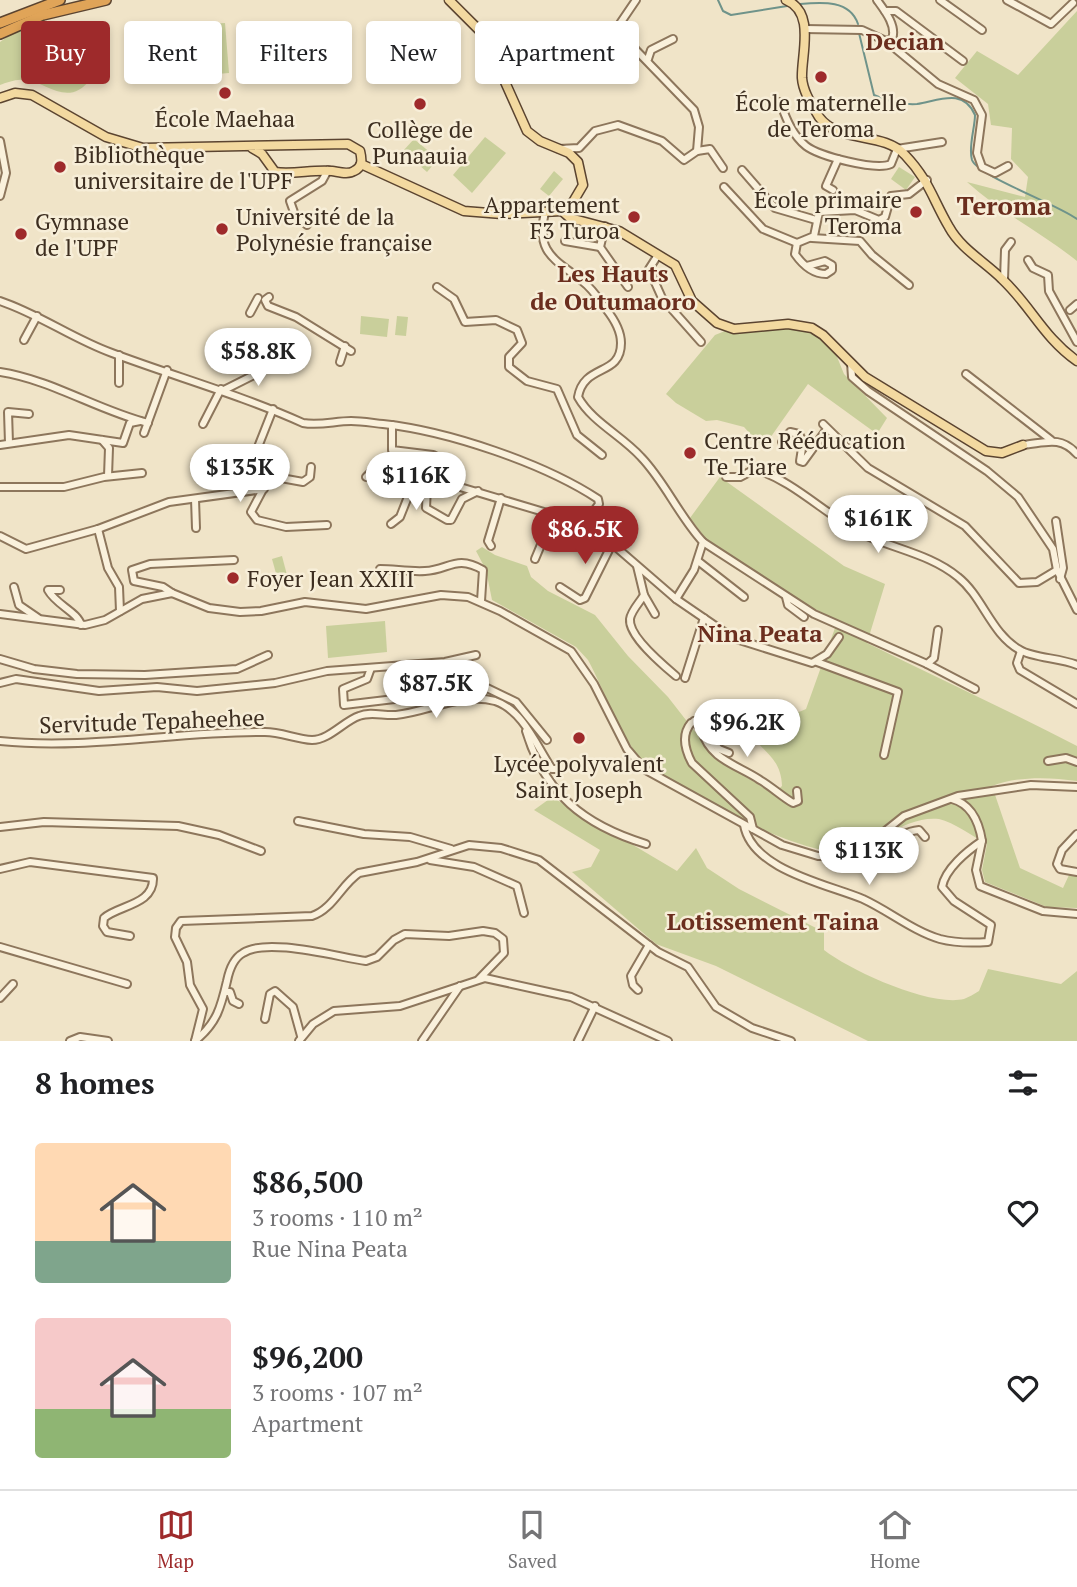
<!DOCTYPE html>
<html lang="en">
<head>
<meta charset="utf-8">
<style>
  body { margin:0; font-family:"PT Serif",serif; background:#f6f6f6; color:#202124; height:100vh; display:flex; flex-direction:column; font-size:26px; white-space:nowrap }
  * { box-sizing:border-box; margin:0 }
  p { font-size:23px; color:#757577 }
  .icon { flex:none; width:38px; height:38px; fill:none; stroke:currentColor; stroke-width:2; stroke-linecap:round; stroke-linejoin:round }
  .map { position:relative; height:1041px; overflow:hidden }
  .side { display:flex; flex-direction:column; background:#fff; flex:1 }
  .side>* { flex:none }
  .banner { position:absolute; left:21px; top:21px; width:700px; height:63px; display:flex; gap:14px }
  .price { position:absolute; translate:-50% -60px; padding:0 16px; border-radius:24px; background:#fff; color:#222; font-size:23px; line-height:46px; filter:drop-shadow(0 2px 4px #0008) }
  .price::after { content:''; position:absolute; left:50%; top:42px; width:21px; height:16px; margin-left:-10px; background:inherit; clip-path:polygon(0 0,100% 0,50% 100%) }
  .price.current { background:#9e2a2b; color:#fff }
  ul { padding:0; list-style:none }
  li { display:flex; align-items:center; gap:21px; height:175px; padding:0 35px }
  li span { display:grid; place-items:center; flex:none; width:196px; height:140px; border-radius:7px; color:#555 }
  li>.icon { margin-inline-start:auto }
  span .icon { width:84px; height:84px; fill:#fffc; stroke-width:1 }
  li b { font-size:30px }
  h2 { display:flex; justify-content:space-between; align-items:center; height:84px; padding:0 35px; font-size:30px }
  .tag { padding:0 24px; border-radius:7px; background:#fff; box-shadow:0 4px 10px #0003; font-size:24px; line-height:63px }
  .tag.current { background:#9e2a2b; color:#fff }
  .menu { display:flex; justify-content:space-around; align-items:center; height:98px; border-top:2px solid #e0e0e0; background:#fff; font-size:19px; color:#757577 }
  .menu a { display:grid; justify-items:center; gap:4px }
  .menu .current { color:#9e2a2b }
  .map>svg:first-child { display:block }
  .green { fill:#c9cf9b }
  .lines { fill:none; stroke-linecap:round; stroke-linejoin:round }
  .stream { stroke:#6f938a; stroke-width:2 }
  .minor-casing { stroke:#8d765c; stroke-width:10 }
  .major-casing { stroke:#5b4430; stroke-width:11 }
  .highway-casing { stroke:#5b4430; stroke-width:12 }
  .minor { stroke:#faf1dc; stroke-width:6 }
  .major { stroke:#f3d9a0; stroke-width:8 }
  .highway { stroke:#e0a458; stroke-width:9 }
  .poi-dot { fill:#9e2a2b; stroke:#f7eed8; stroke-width:2.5 }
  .labels { text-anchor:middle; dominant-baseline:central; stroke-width:5; stroke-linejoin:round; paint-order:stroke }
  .poi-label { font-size:23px; fill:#3d2e20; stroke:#f7eed8; text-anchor:start }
  .street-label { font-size:23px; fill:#3d2e20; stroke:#f7eed8 }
  .neighbourhood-label { font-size:24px; font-weight:bold; fill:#6b2e1e; stroke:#f7eed8 }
  .quarter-label { font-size:26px; font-weight:bold; fill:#6b2e1e; stroke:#f7eed8 }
</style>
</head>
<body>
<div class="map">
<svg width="1077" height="1041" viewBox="0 0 1077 1041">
  <rect width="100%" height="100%" fill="#f0e4c8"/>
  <g class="green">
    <path d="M1077 11V261C1042 233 1000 212 967 182L1025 197 1028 177 1011 159 1012 128 991 125 988 104 955 78 977 51 1018 75Z"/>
    <polygon points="225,23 229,73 193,76 190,25"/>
    <path d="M33 27 69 35 91 79C67 109 48 81 23 80 16 79 6 83 0 85V42L13 33Z"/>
    <polygon points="485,137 506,153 472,193 453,175"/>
    <polygon points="414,139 438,159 427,172 403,151"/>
    <polygon points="899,167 915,177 906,190 891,179"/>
    <polygon points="554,171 563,179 549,196 540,189"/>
    <polygon points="361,316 389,319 387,337 360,334"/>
    <polygon points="397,316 408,317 406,336 395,335"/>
    <polygon points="798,327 814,333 835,352 844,374 887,418 877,434 808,384 763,448 744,427 717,420 706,421 676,403 666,394 715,335 725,331"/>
    <path d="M720 477 844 566 885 584 867 643C937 678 1008 710 1077 746V781C1049 777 1018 776 992 786L1020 868 1063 888 1069 875 1077 874V908L1047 907 985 882 982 870 987 844C973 837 954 822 939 819 905 815 876 847 843 852 807 857 664 788 641 760 619 732 605 692 588 660L576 647 492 600 486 570 476 551 482 547 495 555 527 566 531 577 548 591 595 615 628 656 668 697 714 756 773 794 782 786C781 754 758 752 752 731 766 711 786 719 806 709L835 628 834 619 792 597 707 540 690 518Z"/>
    <polygon points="282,556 287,575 277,577 272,559"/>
    <polygon points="385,621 387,652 328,658 326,626"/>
    <path d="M552 797 677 871 696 848 707 868 739 889 824 932V950C851 971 930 1007 964 999 969 997 974 994 979 991L988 969 1061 984 1077 971V1041H868L716 966 656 944 572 872 591 867 600 850 534 810Z"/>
  </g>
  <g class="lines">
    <g class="stream">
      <polyline points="718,0 723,11 731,15 787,6"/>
      <path d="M800 4C823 2 850 0 858 24"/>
      <path d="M859 33 874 95C886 101 903 105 917 104 938 101 963 87 975 115 975 128 968 147 972 160 978 176 1057 204 1077 219"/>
    </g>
    <g class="minor-casing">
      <g id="minor">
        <polyline points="636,0 619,25 636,50 694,110 699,127 697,151"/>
        <polyline points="940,0 982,30"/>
        <polyline points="1007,0 1051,24 1073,3"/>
        <polyline points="885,11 896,11 963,61"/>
        <path d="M805 29 862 30 886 41 892 39C897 26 885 11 877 0"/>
        <polyline points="886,41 938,84 974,100 982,115 977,153 982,167 995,173 1008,166"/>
        <polyline points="648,59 651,50 673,39"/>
        <path d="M780 102C786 118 792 135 806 146 819 156 876 171 891 164L897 149 942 142"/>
        <polyline points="0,141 6,173 0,196"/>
        <polyline points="559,149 579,148 595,131 618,125 662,141 684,160 697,151 710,149 723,168"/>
        <polyline points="742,170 775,208 816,220"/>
        <polyline points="724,187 763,229 797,243"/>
        <polyline points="833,190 826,186 838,159"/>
        <polyline points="308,219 307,225 295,215 290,201 322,181 328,170"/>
        <polyline points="605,226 600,247 628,287"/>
        <polyline points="812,238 860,241 872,255 909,285"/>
        <polyline points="565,241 600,247"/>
        <polyline points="658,255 649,269 662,298 701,342"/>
        <polyline points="1028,260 1033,268 1048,275 1049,291 1077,342"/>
        <path d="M807 266 825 261 832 265V270L826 274C813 274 802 264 795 254L797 243 814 236 819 212 855 210 879 220 885 217 891 196 909 194 927 180"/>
        <polyline points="1004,280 1005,250 1011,242"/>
        <polyline points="437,287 454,299 465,322 496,320 517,330 522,343 509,357 509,367 527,381 557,389 577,435 602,455"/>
        <polyline points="269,297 265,300 268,306 296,317 351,351"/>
        <path d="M0 301C39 314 73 339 112 353 176 377 241 395 303 423 320 426 335 421 351 421 361 421 373 423 383 424 448 431 543 463 598 499L599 504 581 528 602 535 676 599 694 570 703 542C679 516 665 482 641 457 621 435 592 422 578 397 584 363 621 377 621 343 621 330 614 319 606 309 599 299 592 288 582 281 555 259 535 253 545 212"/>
        <polyline points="1070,310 1077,304"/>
        <polyline points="250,313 258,298"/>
        <polyline points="24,340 37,316"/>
        <polyline points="340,362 345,346"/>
        <polyline points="851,363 852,377 868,391 987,471 1018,497 1053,549 1057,570 1077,610"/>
        <path d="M0 372C52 380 97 410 148 423"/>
        <polyline points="966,374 1051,440"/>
        <polyline points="119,383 119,355"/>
        <polyline points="224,390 254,375 266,357"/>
        <polyline points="273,409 258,447 270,476 251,512 257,520 286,527 327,525"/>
        <polyline points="203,424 221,389"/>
        <polyline points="823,424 868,468 965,526 1019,583 1037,582 1057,570"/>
        <polyline points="392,425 392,450 433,455 446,462"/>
        <polyline points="144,433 167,370"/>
        <polyline points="102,440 109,448 108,476"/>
        <polyline points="782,442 790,432 799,434 803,442 800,461 803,462 827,429"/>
        <polyline points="9,443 8,412 29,414"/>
        <polyline points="0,445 69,435 123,443 130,423 140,421"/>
        <path d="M1023 445C1045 443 1060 435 1077 454"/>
        <polyline points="270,476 303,482 310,477 311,467"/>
        <polyline points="366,477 373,470 419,480 427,486 426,508 447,520 451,520 462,499 478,491"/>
        <path d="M726 477H740L755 469C796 482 826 516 865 535 895 549 932 555 958 577 983 597 991 634 1020 650 1033 658 1061 658 1077 665"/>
        <polyline points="0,487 64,487 104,477 142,473"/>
        <polyline points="460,487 584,524"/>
        <polyline points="195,499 196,528"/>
        <polyline points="1056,521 1063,568 1060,579"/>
        <polyline points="391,524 400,517 415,479"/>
        <polyline points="559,528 571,521"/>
        <polyline points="98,529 108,568 119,587 120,611"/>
        <polyline points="0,536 26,549 98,529 169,502 264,489"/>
        <polyline points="703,542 814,614 927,664 934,658 938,630"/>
        <polyline points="491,546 488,541 501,498"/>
        <polyline points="535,559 553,516"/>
        <polyline points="698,561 744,597"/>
        <polyline points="637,566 644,595 655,614"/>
        <path d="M380 569C394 569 410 572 425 571 449 570 456 554 483 570L481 601"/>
        <polyline points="14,587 19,605 38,618"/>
        <polyline points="560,587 580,600 585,598 612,544"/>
        <path d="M60 590H48C56 605 78 612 81 625"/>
        <polyline points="172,593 163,587 134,581 132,570 150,564 234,560"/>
        <path d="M644 595C640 602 631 611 630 619 628 636 664 666 676 676"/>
        <polyline points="786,597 788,605 804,617"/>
        <polyline points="676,599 733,638 812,663 827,654 839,637"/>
        <polyline points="0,614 85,625 105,620 142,599 172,593 209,608 240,612 261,611 305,602 366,609 441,595 468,597 500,611 571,651 594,684 627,749 644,769 782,845 818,856 854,856 904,816 958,796 1031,785 1077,787"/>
        <polyline points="1021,651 1017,663 1020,670 1077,704"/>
        <polyline points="0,659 34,669 77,674 145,675 237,669 268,655"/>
        <polyline points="817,662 898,692 884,755"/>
        <polyline points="927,664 975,689"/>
        <polyline points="371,668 367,679 343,689 344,705 487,688 516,702 547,740"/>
        <polyline points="685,678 704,618"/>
        <polyline points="0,683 16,679 99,691 157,687 197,691 275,683 327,671 445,662 476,655"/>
        <polyline points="694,721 719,749 729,753"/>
        <path d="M526 731C545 794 584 825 646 844"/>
        <path d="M702 731C710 760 738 765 760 780 772 787 781 796 793 803L798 801 797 791"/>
        <path d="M728 733H719L699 720 691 723C681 735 685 750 692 763L750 817 753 829"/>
        <path d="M0 741C89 750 177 731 265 732 281 732 296 739 312 740 329 740 344 721 359 716 371 711 383 716 396 715 428 712 462 692 495 701 523 710 537 747 552 769H557"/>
        <polyline points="1048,761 1066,758 1077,762"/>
        <polyline points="298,821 364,834 410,837 451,849"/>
        <path d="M744 825C752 870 827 884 863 899 889 911 913 931 940 939 955 943 973 943 988 942L991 925 954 901 942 887C945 869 967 851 982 841 979 822 971 804 952 799"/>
        <polyline points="0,827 44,822 178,826 219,835 261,851"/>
        <polyline points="1077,834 1062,850 1057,864 1060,869 1077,872"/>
        <polyline points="982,841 976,870 980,886 1043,911 1077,914"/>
        <path d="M854 856 857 861C880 859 894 832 919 830L925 837"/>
        <polyline points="430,860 474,867 517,886 524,913"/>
        <path d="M0 869 30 862 153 878C154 905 119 905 104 918L103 926 107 932 130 936"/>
        <polyline points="0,947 127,984"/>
        <polyline points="638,990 633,985 631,976 649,945"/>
        <polyline points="225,992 230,992 233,1001 239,1004"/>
        <polyline points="0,998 13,984"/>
        <polyline points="265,1019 270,994 275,991 293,1007 301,1036"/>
        <polyline points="70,1041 80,1037 108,1041"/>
        <path d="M195 1041 203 1009 190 985 187 962 175 937 176 928 181 921 312 916C333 909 341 885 359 873L417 862 469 845 501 848 539 860 658 952 688 967 716 1007 752 1028 791 1041"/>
        <path d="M195 1041C217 1023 221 1007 227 981 229 971 234 958 243 953 267 937 337 957 366 961L377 957 394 940 405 934 449 936 483 931 495 933 503 939 504 953 479 979"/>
        <polyline points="299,1041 313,1024 334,1011 400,1006 485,978 571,997 668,1041"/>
        <polyline points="422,1041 460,986"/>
        <polyline points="578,1041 595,1006"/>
      </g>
    </g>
    <g class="major-casing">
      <g id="major">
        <path d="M786 0C816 12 801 55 802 78 803 92 812 105 819 117 839 144 883 131 905 155 929 180 933 200 949 227 961 249 985 262 1002 279 1031 306 1043 337 1077 361"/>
        <path d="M0 98 15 93 32 95 106 137 143 148 348 144 360 151C362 159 363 167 354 171 348 175 339 172 332 171 313 169 293 175 275 172L262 154 252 148"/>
        <polyline points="361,164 464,211 502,214 562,211 570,207 583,185 578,162 569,153 540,141 527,131 484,35 449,0"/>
        <polyline points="562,211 570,218 619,231 675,265 692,301 717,323 734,329 788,324 812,328 823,335 865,377 986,451 1002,453 1023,445"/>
      </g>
    </g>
    <g class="highway-casing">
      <g id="highway">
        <polyline points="0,23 60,0"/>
        <polyline points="0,34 43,15 106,0"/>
      </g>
    </g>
    <use href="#minor" class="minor"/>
    <use href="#major" class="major"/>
    <use href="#highway" class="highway"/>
  </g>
  <g class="poi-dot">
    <circle cx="821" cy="77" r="7"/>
    <circle cx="225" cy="93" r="7"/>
    <circle cx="420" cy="104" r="7"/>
    <circle cx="60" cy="167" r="7"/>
    <circle cx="916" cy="212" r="7"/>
    <circle cx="634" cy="217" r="7"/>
    <circle cx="222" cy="229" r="7"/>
    <circle cx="21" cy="234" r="7"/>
    <circle cx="690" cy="453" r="7"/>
    <circle cx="233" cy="578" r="7"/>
    <circle cx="579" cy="738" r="7"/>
  </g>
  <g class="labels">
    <g class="poi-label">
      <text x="821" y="102" text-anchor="middle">École maternelle<tspan x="821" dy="26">de Teroma</tspan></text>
      <text x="225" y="118" text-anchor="middle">École Maehaa</text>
      <text x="420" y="129" text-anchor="middle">Collège de<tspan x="420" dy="26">Punaauia</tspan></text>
      <text x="74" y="154">Bibliothèque<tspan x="74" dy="26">universitaire de l'UPF</tspan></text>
      <text x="902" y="199" text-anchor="end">École primaire<tspan x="902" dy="26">Teroma</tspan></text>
      <text x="620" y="204" text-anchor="end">Appartement<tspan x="620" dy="26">F3 Turoa</tspan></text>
      <text x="236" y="216">Université de la<tspan x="236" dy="26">Polynésie française</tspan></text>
      <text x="35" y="221">Gymnase<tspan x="35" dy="26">de l'UPF</tspan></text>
      <text x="704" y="440">Centre Rééducation<tspan x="704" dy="26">Te Tiare</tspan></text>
      <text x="247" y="578">Foyer Jean XXIII</text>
      <text x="579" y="763" text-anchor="middle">Lycée polyvalent<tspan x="579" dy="26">Saint Joseph</tspan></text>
    </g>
    <g class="street-label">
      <text transform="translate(152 721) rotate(-2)">Servitude Tepaheehee</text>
    </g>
    <g class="neighbourhood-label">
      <text x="905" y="41">Decian</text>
      <text x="613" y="273">Les Hauts<tspan x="613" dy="28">de Outumaoro</tspan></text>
      <text x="760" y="633">Nina Peata</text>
      <text x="773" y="921">Lotissement Taina</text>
    </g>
    <g class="quarter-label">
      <text x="1004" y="205">Teroma</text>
    </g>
  </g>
</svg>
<b class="price" style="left:258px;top:388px">$58.8K</b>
<b class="price" style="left:240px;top:504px">$135K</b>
<b class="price" style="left:416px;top:512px">$116K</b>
<b class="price" style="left:878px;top:555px">$161K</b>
<b class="price current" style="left:585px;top:566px">$86.5K</b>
<b class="price" style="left:436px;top:720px">$87.5K</b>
<b class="price" style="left:747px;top:759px">$96.2K</b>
<b class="price" style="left:869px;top:887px">$113K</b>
<div class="banner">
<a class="tag current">Buy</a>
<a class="tag">Rent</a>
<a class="tag">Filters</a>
<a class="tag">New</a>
<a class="tag">Apartment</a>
</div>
</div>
<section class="side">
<h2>8 homes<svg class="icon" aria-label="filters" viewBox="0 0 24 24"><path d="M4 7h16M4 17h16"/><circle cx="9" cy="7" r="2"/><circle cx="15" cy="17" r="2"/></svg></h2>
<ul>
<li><span style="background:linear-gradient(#ffd9b3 70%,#7fa58c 0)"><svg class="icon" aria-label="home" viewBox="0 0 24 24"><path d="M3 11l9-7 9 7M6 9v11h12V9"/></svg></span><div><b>$86,500</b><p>3 rooms · 110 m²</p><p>Rue Nina Peata</p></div><svg class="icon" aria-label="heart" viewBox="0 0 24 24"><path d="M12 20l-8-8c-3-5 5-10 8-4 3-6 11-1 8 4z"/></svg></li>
<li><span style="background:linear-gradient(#f6c9c9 65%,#8fb573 0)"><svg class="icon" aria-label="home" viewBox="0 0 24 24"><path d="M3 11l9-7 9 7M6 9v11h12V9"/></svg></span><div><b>$96,200</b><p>3 rooms · 107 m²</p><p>Apartment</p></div><svg class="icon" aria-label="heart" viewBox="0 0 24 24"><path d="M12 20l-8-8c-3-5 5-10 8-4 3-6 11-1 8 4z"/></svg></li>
</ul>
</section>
<nav class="menu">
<a class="current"><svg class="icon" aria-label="map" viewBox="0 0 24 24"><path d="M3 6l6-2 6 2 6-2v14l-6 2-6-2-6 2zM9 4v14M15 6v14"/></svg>Map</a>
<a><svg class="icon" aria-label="saved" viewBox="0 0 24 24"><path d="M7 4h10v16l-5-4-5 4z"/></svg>Saved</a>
<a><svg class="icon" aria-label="home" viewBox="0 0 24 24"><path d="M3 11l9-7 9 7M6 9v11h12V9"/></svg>Home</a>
</nav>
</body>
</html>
